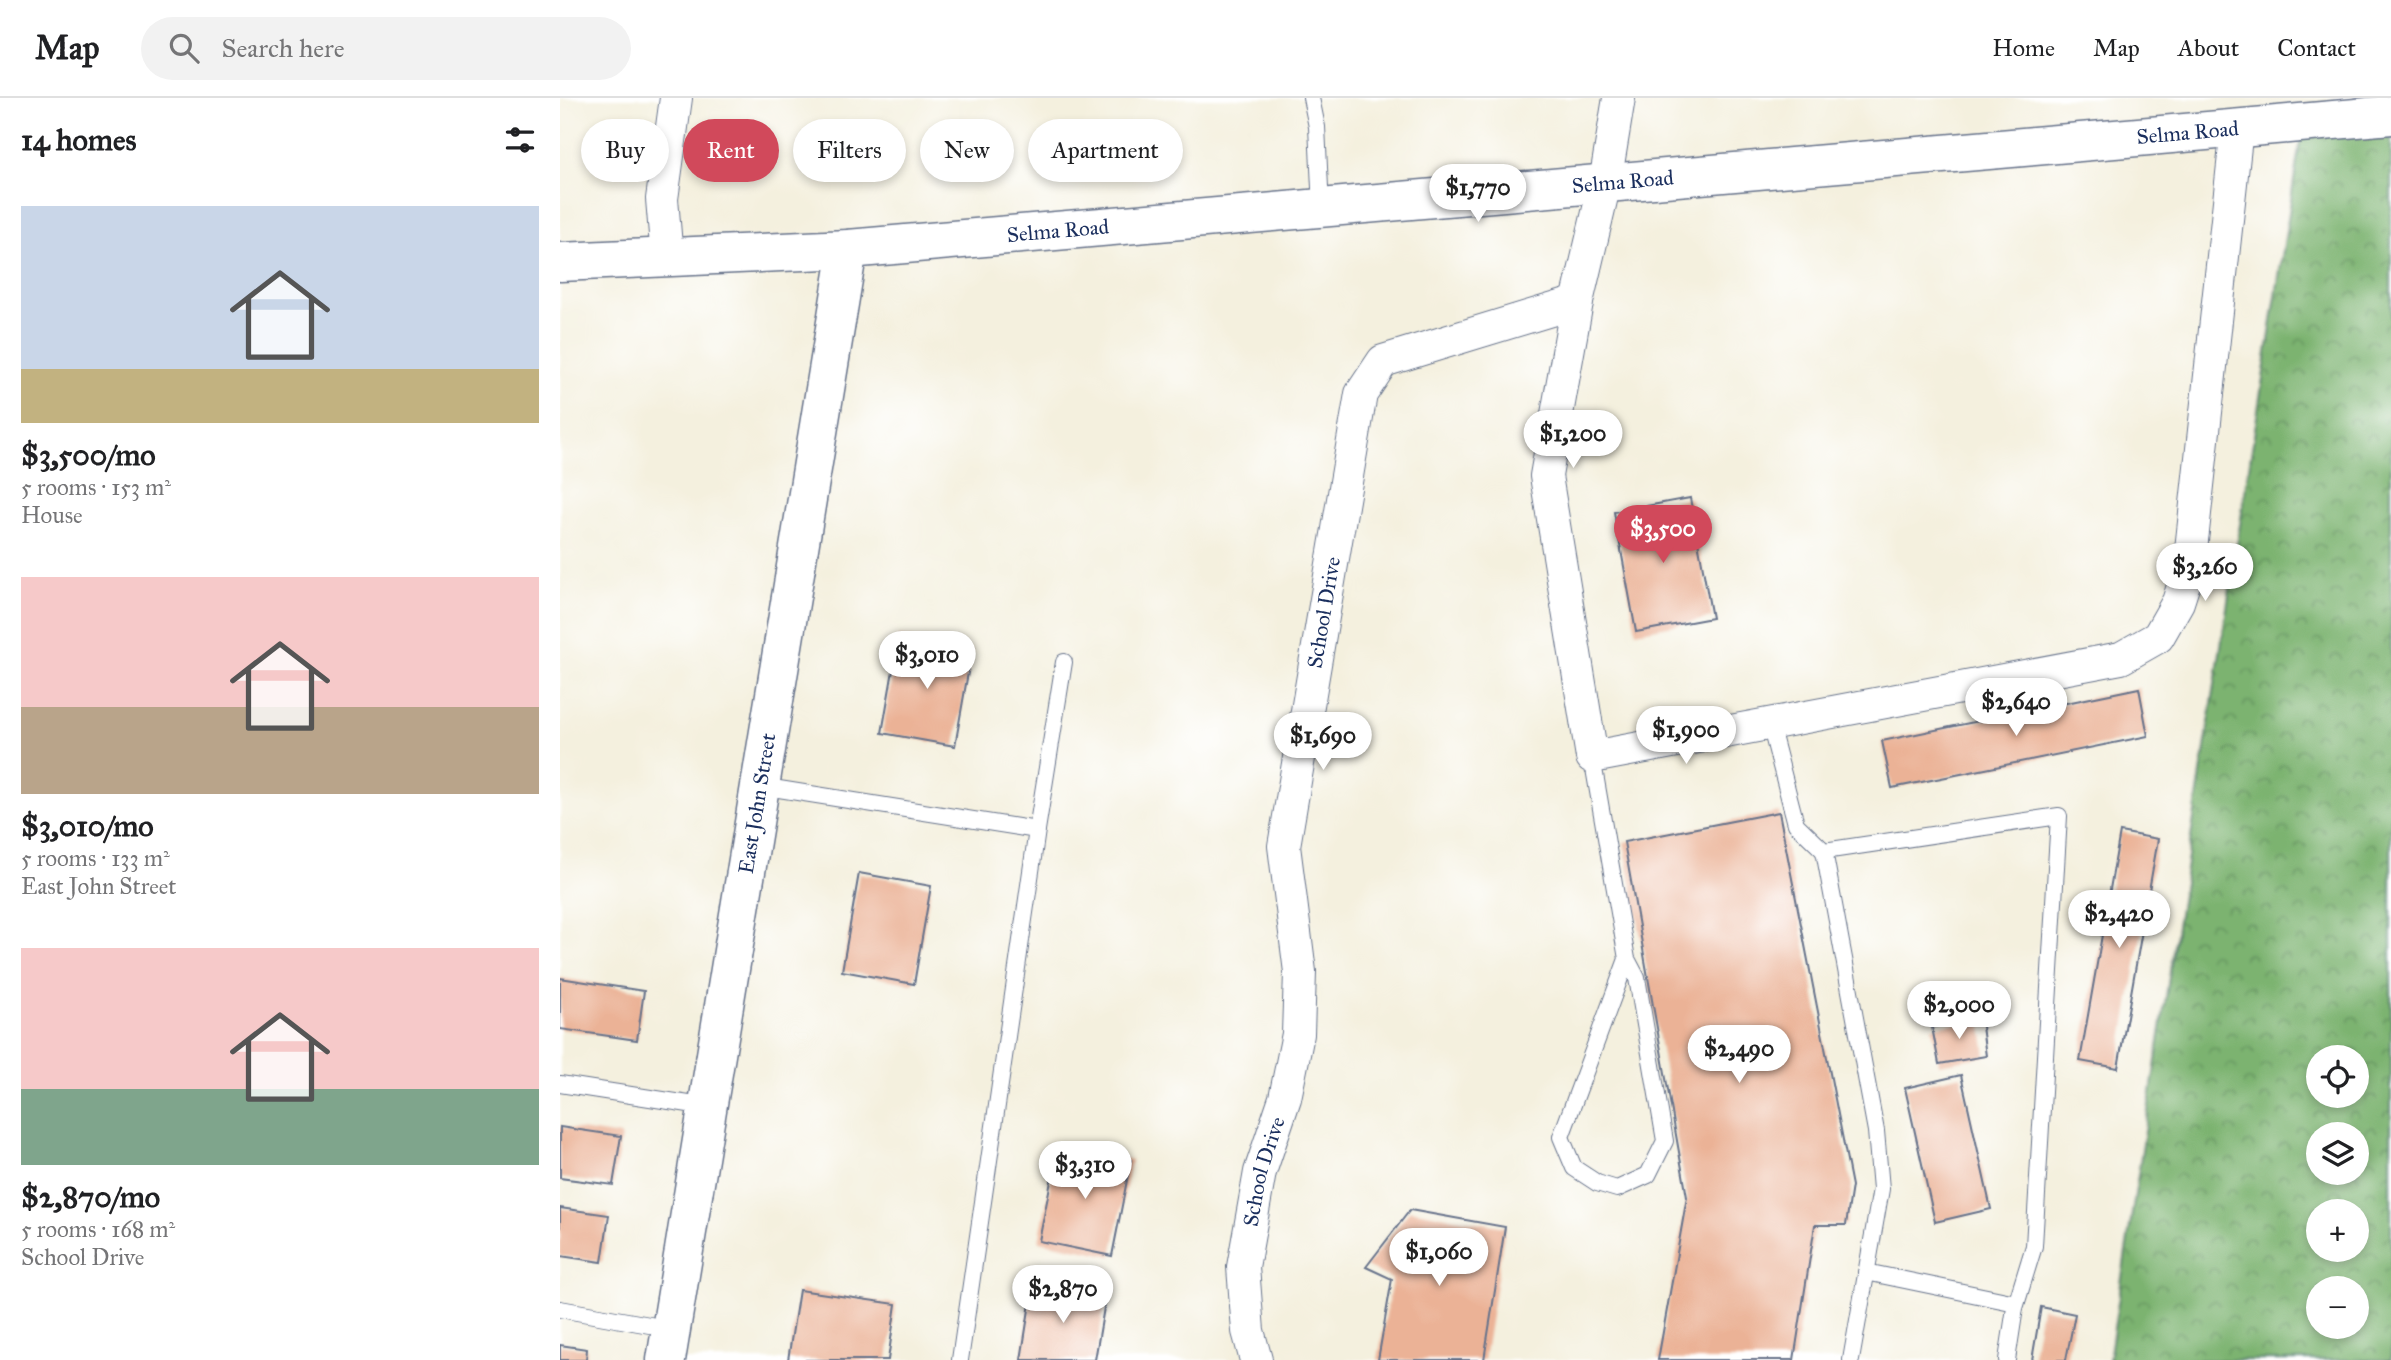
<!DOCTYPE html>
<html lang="en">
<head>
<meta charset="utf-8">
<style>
  body { margin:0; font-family:"IM FELL Great Primer",serif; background:#f2f2f2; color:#202124; height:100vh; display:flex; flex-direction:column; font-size:26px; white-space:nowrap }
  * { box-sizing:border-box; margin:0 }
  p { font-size:23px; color:#757577 }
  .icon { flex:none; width:38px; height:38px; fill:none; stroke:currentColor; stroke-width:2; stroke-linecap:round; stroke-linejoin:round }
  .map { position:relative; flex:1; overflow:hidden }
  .details { display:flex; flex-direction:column; background:#fff; width:560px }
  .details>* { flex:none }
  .hud { position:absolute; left:21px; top:21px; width:665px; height:63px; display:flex; gap:14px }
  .tools { position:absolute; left:1746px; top:947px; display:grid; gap:14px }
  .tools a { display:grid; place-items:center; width:63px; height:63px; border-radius:50%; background:#fff; box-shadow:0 4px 10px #0003; font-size:35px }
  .price { position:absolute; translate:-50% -60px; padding:0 16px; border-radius:24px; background:#fff; color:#222; font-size:23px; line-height:46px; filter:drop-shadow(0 2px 4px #0008) }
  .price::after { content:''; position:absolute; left:50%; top:42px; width:21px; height:16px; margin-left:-10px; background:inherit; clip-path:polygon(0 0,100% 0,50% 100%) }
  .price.active { background:#d1495b; color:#fff }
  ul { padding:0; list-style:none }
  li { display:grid; align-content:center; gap:14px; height:371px; padding:0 21px }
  li span { display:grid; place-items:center; height:217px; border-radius:0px; color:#555 }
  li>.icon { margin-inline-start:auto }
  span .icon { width:126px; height:126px; fill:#fffc; stroke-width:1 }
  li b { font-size:30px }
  h2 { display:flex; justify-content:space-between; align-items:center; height:84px; padding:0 21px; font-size:30px }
  .tag { padding:0 24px; border-radius:32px; background:#fff; box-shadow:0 4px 10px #0003; font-size:24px; line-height:63px }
  .tag.active { background:#d1495b; color:#fff }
  header { display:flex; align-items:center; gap:42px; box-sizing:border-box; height:98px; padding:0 35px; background:#fff; border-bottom:2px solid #e0e0e0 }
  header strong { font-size:33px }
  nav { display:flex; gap:38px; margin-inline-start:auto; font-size:24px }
  .search { width:490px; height:63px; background:#f2f2f2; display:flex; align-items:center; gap:18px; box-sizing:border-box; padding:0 24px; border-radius:38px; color:#757577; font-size:26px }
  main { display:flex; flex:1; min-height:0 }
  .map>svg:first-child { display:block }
  .forest { fill:url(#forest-crowns); stroke:#4b7167; stroke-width:2; fill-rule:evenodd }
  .building { fill:#ebb296 }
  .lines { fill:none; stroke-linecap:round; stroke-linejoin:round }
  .service-casing { stroke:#67738b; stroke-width:18 }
  .minor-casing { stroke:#67738b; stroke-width:34 }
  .tertiary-casing { stroke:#67738b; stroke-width:41 }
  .service { stroke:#fff; stroke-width:16 }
  .minor { stroke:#fff; stroke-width:32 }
  .tertiary { stroke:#fff; stroke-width:38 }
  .labels { text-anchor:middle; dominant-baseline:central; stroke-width:5; stroke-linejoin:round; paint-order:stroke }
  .street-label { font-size:21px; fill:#1b2f5e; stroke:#fff }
</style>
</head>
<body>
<header>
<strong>Map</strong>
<div class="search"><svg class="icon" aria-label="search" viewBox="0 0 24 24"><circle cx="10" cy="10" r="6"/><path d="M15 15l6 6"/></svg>Search here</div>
<nav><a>Home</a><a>Map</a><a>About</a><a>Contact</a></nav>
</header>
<main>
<section class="details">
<h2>14 homes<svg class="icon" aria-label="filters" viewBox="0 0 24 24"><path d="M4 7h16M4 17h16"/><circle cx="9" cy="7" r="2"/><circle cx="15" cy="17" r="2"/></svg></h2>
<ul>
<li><span style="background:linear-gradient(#c9d6e8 75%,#c2b280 0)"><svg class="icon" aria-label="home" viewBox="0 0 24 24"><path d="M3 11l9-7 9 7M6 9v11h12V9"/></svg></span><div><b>$3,500/mo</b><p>5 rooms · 153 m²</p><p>House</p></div></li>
<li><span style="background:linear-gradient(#f6c9c9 60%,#b9a48a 0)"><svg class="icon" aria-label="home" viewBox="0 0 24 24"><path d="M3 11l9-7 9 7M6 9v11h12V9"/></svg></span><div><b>$3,010/mo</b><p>5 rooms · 133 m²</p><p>East John Street</p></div></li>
<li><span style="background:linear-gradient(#f6c9c9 65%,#7fa58c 0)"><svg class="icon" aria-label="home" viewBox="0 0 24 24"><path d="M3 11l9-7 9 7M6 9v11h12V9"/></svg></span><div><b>$2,870/mo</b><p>5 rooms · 168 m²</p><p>School Drive</p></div></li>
</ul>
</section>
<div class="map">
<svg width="1831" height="1262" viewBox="0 0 1831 1262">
  <defs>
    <pattern id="forest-crowns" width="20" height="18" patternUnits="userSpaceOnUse" patternTransform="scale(1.75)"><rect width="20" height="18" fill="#7bb370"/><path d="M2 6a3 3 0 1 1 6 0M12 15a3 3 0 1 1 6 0" fill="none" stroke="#64925f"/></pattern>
  </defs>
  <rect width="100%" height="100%" fill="#fff"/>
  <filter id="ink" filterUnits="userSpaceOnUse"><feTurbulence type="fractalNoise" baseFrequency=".0143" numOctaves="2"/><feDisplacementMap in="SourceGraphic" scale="14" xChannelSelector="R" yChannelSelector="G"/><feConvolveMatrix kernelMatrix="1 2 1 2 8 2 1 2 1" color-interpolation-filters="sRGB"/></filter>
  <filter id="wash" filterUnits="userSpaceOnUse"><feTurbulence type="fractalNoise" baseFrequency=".00686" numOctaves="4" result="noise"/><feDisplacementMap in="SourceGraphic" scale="28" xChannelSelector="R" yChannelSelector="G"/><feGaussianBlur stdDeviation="1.57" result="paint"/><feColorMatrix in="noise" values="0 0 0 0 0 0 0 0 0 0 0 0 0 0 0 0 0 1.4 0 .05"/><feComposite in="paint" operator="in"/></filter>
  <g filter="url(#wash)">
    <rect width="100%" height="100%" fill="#f4f0de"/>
    <path class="forest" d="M1831 18V1262H1549L1743 25ZM1759 959H1797V998H1759ZM1759 1036H1797V1074H1759ZM1759 1113H1797V1152H1759ZM1759 1190H1797V1228H1759Z"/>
    <g id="blocks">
      <g class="building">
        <polygon points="1130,400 1152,520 1076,534 1054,414"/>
        <polygon points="339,538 412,552 395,648 322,635"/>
        <polygon points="1579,590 1588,638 1332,690 1322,643"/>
        <polygon points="1219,714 1292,1088 1286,1127 1255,1127 1234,1262 1098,1262 1127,1099 1064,744"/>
        <polygon points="1560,734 1598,741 1558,970 1520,963"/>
        <polygon points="299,775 371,788 354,886 282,873"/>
        <polygon points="0,880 84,893 77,942 0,931"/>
        <polygon points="1421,921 1426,958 1379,966 1372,929"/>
        <polygon points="1401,977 1431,1111 1375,1124 1345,990"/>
        <polygon points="0,1029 61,1038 53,1087 0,1080"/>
        <polygon points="498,1048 571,1062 552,1158 479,1143"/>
        <polygon points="0,1110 49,1117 42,1164 0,1158"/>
        <polygon points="850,1112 945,1129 924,1262 818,1262 832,1181 806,1169"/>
        <polygon points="473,1186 546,1198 535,1262 461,1262"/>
        <polygon points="239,1192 336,1206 328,1262 228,1262"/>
        <polygon points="1481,1209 1515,1216 1506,1262 1472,1262"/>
        <polygon points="0,1247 27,1251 26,1262 0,1262"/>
      </g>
    </g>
  </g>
  <g filter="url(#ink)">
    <use href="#blocks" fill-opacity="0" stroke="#67738b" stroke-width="2"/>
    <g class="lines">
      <g class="service-casing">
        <g id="service">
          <polyline points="751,0 757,29 761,110"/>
          <polyline points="1210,626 1236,726 1264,753 1499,718 1474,1148 1455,1210 1447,1262"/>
          <polyline points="1032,659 1067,861 1001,1039 1014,1070 1037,1085 1057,1091 1088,1077 1105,1043 1077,880 1067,861"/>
          <polyline points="200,688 477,732 400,1262"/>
          <polyline points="477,732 504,564"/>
          <polyline points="1264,753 1316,1033 1321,1091 1291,1262"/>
          <polyline points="0,986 148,1009"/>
          <polyline points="1306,1174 1456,1205"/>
          <polyline points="0,1211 112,1231"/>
        </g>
      </g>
      <g class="minor-casing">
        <g id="minor">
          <polyline points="1059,0 1045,85 1017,204 986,378 1032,659 1561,560 1598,539 1618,504 1629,470 1677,30"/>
          <polyline points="107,160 102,101 116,0"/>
          <path id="s1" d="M696 1262 688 1233 683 1169 700 1074 725 1000 738 936 740 874 724 748 801 296 823 263 1017 204"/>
        </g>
      </g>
      <g class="tertiary-casing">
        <g id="tertiary">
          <path id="s2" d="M0 164 288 151 1831 17"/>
          <path id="s3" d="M106 1262 288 151"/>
        </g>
      </g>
      <use href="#service" class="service"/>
      <use href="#minor" class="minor"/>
      <use href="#tertiary" class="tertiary"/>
    </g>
  </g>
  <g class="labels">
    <g class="street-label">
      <text stroke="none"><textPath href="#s2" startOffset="1633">Selma Road</textPath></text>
      <text stroke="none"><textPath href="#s2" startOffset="1066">Selma Road</textPath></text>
      <text stroke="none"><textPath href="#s2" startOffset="499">Selma Road</textPath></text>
      <text stroke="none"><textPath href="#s1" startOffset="760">School Drive</textPath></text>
      <text stroke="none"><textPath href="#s3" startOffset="564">East John Street</textPath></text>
      <text stroke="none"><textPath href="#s1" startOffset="192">School Drive</textPath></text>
    </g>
  </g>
</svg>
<div class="tools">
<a><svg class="icon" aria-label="locate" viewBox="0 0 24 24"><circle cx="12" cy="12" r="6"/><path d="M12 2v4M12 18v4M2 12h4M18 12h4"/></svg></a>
<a><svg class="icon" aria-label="layers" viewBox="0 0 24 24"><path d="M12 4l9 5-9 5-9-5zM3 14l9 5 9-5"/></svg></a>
<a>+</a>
<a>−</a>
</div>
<b class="price" style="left:918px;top:126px">$1,770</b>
<b class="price" style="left:1013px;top:372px">$1,200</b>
<b class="price active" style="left:1103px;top:467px">$3,500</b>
<b class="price" style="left:1645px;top:505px">$3,260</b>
<b class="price" style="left:367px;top:593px">$3,010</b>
<b class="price" style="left:1456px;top:640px">$2,640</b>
<b class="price" style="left:1126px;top:668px">$1,900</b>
<b class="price" style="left:763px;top:674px">$1,690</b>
<b class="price" style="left:1559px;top:852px">$2,420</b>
<b class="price" style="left:1399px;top:943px">$2,000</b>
<b class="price" style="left:1179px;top:987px">$2,490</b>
<b class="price" style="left:525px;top:1103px">$3,310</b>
<b class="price" style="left:879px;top:1190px">$1,060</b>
<b class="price" style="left:503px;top:1227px">$2,870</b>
<div class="hud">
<a class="tag">Buy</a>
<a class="tag active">Rent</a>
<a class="tag">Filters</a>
<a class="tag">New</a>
<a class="tag">Apartment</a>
</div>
</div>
</main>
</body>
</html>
